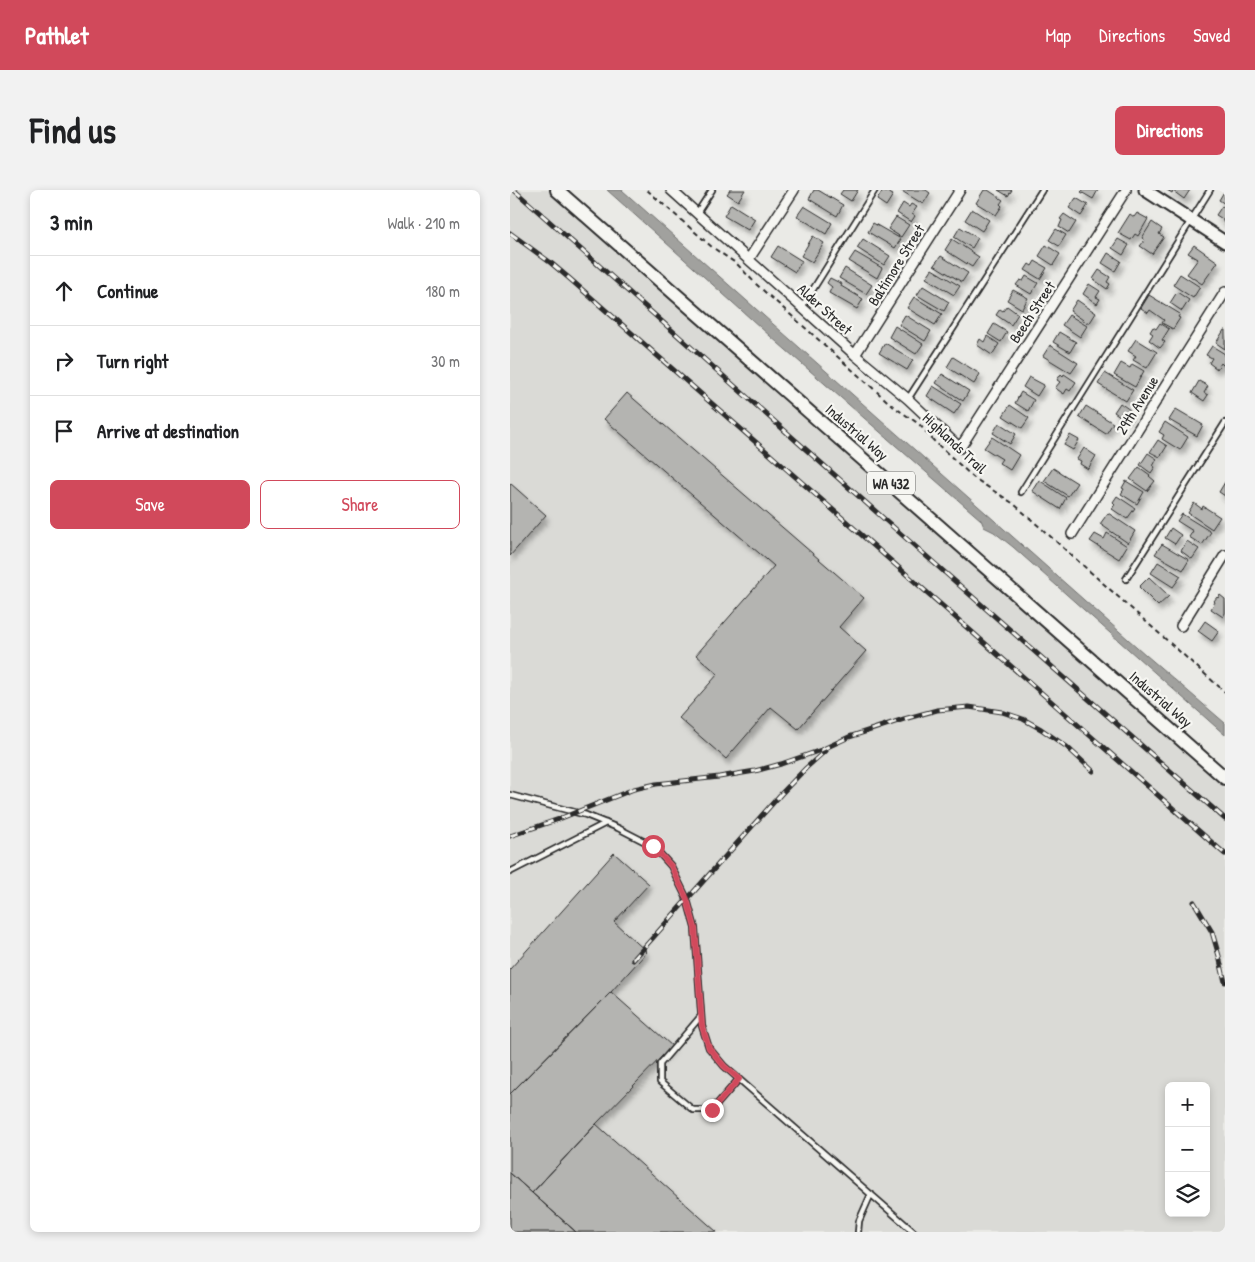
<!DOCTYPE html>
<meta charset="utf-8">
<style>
body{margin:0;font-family:"Patrick Hand",sans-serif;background:#f2f2f2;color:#202124}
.controls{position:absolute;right:15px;bottom:15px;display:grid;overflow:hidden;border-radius:8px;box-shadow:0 2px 8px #0003}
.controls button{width:45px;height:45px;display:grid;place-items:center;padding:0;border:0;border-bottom:1px solid #e0e0e0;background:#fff;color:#202124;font:25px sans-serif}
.stop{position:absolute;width:15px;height:15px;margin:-11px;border:4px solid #d1495b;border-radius:50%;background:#fff}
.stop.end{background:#d1495b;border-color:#fff;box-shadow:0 1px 5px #0008}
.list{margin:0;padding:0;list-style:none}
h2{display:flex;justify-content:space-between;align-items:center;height:65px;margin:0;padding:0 20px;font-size:21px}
h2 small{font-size:16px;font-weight:400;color:#757577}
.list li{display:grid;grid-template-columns:32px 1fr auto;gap:15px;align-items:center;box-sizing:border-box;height:70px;padding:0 20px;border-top:1px solid #e0e0e0}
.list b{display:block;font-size:19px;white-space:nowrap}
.list em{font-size:16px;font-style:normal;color:#757577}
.actions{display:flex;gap:10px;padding:15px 20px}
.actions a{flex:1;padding:11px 0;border:1px solid #d1495b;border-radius:8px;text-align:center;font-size:18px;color:#d1495b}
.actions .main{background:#d1495b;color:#fff}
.icon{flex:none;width:28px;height:28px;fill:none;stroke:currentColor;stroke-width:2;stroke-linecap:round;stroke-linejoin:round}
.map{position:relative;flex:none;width:715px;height:1042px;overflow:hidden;border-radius:8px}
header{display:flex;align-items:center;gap:30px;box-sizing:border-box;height:70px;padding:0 25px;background:#d1495b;color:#fff}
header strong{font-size:24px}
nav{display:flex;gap:28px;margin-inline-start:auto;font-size:18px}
.intro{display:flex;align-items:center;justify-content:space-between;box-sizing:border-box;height:120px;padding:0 30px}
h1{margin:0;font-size:35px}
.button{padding:12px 22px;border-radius:8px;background:#d1495b;color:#fff;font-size:18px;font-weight:700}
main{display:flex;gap:30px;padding:0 30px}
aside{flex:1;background:#fff;border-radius:8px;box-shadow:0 2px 8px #0003}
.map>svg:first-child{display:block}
.built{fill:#dadad6;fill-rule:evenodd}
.water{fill:#a1a19e;stroke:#727270}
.building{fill:#b4b4b1;stroke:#2b2b2b;filter:url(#shadow)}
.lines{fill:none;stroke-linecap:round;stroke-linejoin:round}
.lane-casing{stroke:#2b2b2b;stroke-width:8}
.street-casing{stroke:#2b2b2b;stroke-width:12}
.secondary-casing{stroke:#2b2b2b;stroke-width:15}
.primary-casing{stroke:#2b2b2b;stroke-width:16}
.path{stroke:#2b2b2b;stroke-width:2;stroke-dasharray:5 4;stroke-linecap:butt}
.lane{stroke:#f6f6f2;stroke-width:4.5}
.street{stroke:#f6f6f2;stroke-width:9}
.secondary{stroke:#f6f6f2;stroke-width:11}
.primary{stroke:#f6f6f2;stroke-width:12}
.rail-casing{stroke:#2b2b2b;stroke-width:5}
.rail{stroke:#f6f6f2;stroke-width:3;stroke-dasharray:9;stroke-linecap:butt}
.route{stroke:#d1495b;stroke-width:6}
.labels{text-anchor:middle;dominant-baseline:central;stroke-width:4.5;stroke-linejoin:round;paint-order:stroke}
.shield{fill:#f6f6f2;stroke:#686867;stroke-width:1}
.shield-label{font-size:14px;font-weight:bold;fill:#2b2b2b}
.street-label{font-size:15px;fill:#2b2b2b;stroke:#f6f6f2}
</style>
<header>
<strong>Pathlet</strong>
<nav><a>Map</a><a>Directions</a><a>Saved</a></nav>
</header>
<div class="intro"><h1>Find us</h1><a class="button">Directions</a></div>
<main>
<aside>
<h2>3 min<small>Walk · 210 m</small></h2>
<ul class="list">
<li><svg class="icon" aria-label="ahead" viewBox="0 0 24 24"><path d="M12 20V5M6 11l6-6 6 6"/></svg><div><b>Continue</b></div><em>180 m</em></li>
<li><svg class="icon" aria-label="right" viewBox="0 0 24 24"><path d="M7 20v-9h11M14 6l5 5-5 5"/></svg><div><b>Turn right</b></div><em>30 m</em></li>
<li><svg class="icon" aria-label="arrive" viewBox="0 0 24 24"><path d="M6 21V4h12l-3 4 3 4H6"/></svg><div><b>Arrive at destination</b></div></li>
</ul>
<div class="actions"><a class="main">Save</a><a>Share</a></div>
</aside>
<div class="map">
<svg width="715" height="1042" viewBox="0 0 715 1042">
<defs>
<filter id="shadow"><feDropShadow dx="3" dy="5.5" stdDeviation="2.5" flood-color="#0004"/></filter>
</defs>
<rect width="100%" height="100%" fill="#eaeae6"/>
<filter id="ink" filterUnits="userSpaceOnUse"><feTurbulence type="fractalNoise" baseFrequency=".02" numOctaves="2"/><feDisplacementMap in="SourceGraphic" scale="10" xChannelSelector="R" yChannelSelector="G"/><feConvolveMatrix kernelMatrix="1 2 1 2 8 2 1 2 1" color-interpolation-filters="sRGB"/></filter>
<g filter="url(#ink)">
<path class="built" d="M 0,0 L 46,0 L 490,389 L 715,598 L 715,1042 L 0,1042 ZM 659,896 L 696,896 L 696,1023 L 659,1023 Z"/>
<path class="water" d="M 97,0 L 112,0 L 636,465 L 715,533 L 715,545 L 503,357 L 484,342 L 474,337 L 471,330 L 260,146 Z"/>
<path class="building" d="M 220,0 L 235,0 L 228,11 L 217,4 Z
M 304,0 L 308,0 L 333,15 L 327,26 L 299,9 Z
M 333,0 L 348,0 L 341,11 L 330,4 Z
M 373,0 L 383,5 L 376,16 L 367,10 Z
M 390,0 L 416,0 L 420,3 L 413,14 Z
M 474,0 L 478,0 L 493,10 L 490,14 L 492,16 L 486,25 L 466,13 Z
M 488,0 L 502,0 L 498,6 Z
M 573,0 L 588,0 L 583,9 L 571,2 Z
M 657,0 L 680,0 L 674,9 L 663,1 L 662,3 Z
M 715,0 L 715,14 L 709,10 Z
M 566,8 L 578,15 L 571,26 L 559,18 Z
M 393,13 L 399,17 L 401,14 L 407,17 L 402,24 L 405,26 L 401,32 L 387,23 Z
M 221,14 L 245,29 L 238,40 L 214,26 Z
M 294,16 L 322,33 L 316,44 L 287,26 Z
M 712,16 L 715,18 L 715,34 L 713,32 L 714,30 L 706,25 Z
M 462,19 L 479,30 L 472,41 L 455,30 Z
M 627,23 L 638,29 L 628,46 L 625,44 L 621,50 L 608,43 L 620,24 L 624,27 Z
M 554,24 L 566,32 L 559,43 L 549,37 L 552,30 L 550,29 Z
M 386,27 L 399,35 L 391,47 L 378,39 Z
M 642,32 L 652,39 L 649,44 L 654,47 L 642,64 L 630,56 L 635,50 L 632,48 Z
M 363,33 L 391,49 L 385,58 L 358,42 Z
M 450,37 L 468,48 L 462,58 L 444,47 Z
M 546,39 L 556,45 L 549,56 L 539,50 Z
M 303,46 L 314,53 L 302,72 L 291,66 Z
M 353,49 L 380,66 L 374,75 L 347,58 Z
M 442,49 L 469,67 L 462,77 L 435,60 Z
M 608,49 L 619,55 L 613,65 L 602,58 Z
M 536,55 L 550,64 L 543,75 L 529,66 Z
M 684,55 L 708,72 L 692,94 L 677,84 L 688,69 L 678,63 Z
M 268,56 L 292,71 L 285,82 L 261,67 Z
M 345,62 L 372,78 L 367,88 L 339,71 Z
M 598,63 L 611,71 L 605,81 L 592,73 Z
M 431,66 L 458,83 L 452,92 L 424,75 Z
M 525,71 L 537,78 L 530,89 L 515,80 L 519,74 L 522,76 Z
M 335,78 L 362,95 L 356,104 L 329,88 Z
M 422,79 L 450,96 L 444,105 L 416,88 Z
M 589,80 L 600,87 L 597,92 L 600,94 L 597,99 L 583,89 Z
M 670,84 L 690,97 L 683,108 L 663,95 Z
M 516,86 L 528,93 L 521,104 L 506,95 L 510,90 L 513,91 Z
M 320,88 L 332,94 L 331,96 L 353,109 L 347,119 L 319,103 L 322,97 L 317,93 Z
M 579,94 L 590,101 L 586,107 L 590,109 L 587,114 L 573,104 Z
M 413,96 L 439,112 L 434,121 L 407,105 Z
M 503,100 L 518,108 L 512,119 L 497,110 Z
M 667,102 L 679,110 L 672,121 L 660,113 Z
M 639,105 L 670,124 L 668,127 L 670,128 L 663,139 L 652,133 L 654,130 L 640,120 L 638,123 L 631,118 Z
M 404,107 L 432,124 L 425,135 L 397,118 Z
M 567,110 L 586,123 L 579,134 L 560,121 Z
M 497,116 L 508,124 L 501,135 L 486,125 L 490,119 L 493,121 Z
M 395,125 L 421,141 L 415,151 L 389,135 Z
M 559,125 L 577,136 L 570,147 L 552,135 Z
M 650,133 L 659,139 L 652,150 L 655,152 L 650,158 L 639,150 L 643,144 L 640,142 L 643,137 L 646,139 Z
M 484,134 L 497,142 L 491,152 L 478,144 Z
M 385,136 L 413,154 L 406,164 L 379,147 Z
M 714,140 L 715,140 L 715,159 L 706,153 Z
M 549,142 L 566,152 L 560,162 L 543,152 Z
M 477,146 L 489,154 L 482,165 L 467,155 L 470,149 L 474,152 Z
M 626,149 L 647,162 L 637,178 L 623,170 L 626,166 L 618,161 Z
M 375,153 L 403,170 L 397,180 L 369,163 Z
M 540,155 L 568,173 L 561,183 L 533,166 Z
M 702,156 L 715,164 L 714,176 L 711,173 L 707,179 L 699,173 L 702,168 L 696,165 Z
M 443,167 L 470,184 L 464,194 L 437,177 Z
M 611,173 L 620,178 L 622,174 L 634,181 L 625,197 L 604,185 Z
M 595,183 L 623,200 L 616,211 L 588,194 Z
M 432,184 L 459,201 L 453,211 L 426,193 Z
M 551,184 L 553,186 L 554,184 L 566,192 L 560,201 L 557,199 L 554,204 L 545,198 L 550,192 L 547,190 Z
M 519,187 L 534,195 L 527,206 L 513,197 Z
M 689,191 L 698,196 L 694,203 L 698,205 L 694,211 L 682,203 Z
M 423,196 L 451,214 L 444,224 L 417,206 Z
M 511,202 L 524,210 L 518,221 L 505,213 Z
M 117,203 L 354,408 L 329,437 L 356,461 L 288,539 L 261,517 L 216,569 L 169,528 L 208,484 L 186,465 L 264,376 L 94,229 Z
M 610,213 L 620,220 L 618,222 L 620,223 L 617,228 L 615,226 L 614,229 L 604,222 Z
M 500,215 L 519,228 L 512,238 L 493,226 Z
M 576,216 L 603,233 L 596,244 L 569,227 Z
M 666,219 L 693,235 L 687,246 L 659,230 Z
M 655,232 L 678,247 L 670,260 L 652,249 L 654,245 L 649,242 Z
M 489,233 L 506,244 L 500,254 L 483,243 Z
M 560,245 L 569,250 L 563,260 L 554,255 Z
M 482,247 L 509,265 L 500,280 L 489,273 L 492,269 L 474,258 Z
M 648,250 L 657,256 L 650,267 L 640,262 Z
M 574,258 L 586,266 L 578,279 L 570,274 L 571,271 L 567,269 Z
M 638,263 L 647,269 L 643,276 L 645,277 L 641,283 L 630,275 Z
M 629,277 L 640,285 L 639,286 L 645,291 L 637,301 L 620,289 Z
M 543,278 L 567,293 L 558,306 L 534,291 Z
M 529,290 L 556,308 L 550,319 L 522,301 Z
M 616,291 L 634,302 L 627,314 L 611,304 L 614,299 L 612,298 Z
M 715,292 L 715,306 L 709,302 Z
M 0,293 L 36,325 L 0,366 Z
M 607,306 L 625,318 L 617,329 L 602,319 L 605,314 L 603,312 Z
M 684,313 L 692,319 L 693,316 L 710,327 L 702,339 L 678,323 Z
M 598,323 L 625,341 L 618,353 L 590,334 Z
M 672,324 L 701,342 L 692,355 L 679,347 L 683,341 L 667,331 Z
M 661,338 L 671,345 L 665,354 L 655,348 Z
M 597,343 L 617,356 L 609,369 L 580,351 L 585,344 L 594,349 Z
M 677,351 L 689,359 L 682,369 L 671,361 Z
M 652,354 L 679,370 L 673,380 L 645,364 Z
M 648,372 L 671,386 L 663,397 L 641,383 Z
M 639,387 L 659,406 L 648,416 L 629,397 Z
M 710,405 L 715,409 L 715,423 L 713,427 L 701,419 L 705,412 L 704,411 L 707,407 L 708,408 Z
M 695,431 L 709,441 L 702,451 L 688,441 Z
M 104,663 L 139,694 L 104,732 L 137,762 L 101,802 L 0,904 L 0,779 Z
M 101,802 L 162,856 L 86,934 L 22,1003 L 0,983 L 0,904 Z
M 86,934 L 207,1042 L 66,1042 L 22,1003 Z
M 0,983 L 22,1003 L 66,1042 L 0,1042 Z"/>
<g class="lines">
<g class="lane-casing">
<path id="lane" d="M 187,23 L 202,0
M 292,117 L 365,0
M 398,209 L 532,0
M 511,302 L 700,0
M 616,389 L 715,233
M 0,605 L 76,625 L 108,638 L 143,656 L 161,676 L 177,709 L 185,738 L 192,836 L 199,858 L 214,876 L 404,1042
M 0,682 L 96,633
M 191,826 L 150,874 L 150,892 L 183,920 L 202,920 L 229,889
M 348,1042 L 349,1031 L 361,1004"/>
</g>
<g class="street-casing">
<path id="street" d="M 161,0 L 345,165 L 398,209 L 450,258 L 616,0
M 239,69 L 284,0
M 345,165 L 450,0
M 562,344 L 715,102
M 671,436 L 715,365"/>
</g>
<g class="secondary-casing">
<path id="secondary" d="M 635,0 L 715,52"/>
</g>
<g class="primary-casing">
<path id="primary" d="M 47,0 L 715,588"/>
</g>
<path class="path" d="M 137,0 L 202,57 L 227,74 L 246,94 L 384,217 L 409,234 L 424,251 L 464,288 L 504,314 L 715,502"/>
<use href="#lane" class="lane"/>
<use href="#street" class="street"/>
<use href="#secondary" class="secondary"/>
<use href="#primary" class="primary"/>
<g class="rail-casing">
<path id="rail" d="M 4,0 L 390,343 L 715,629
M 0,43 L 41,73 L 60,89 L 715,664
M 0,646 L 49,629 L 124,599 L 146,594 L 209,587 L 245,581 L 271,574 L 311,560 L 339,547 L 394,529 L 427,520 L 459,517 L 492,522 L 513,529 L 531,539 L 557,557 L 583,581
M 684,712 L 702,742 L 709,766 L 715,792
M 123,770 L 271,604 L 296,578 L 315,561"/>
</g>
<use href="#rail" class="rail"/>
</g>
</g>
<g class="lines" filter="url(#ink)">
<path class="route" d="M 143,656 L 161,676 L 177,709 L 185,738 L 192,836 L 199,858 L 214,876 L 229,889 L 202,920"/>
</g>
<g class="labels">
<rect class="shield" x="357" y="281.5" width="48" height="23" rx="4"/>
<g class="shield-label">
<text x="381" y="293">WA 432</text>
</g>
<g class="street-label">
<text transform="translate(386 75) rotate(-58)">Baltimore Street</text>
<text transform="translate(315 119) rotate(42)">Alder Street</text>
<text transform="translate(522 122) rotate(-57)">Beech Street</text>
<text transform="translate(627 215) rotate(-58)">29th Avenue</text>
<text transform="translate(347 242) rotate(41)">Industrial Way</text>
<text transform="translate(445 253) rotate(43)">Highlands Trail</text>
<text transform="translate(651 509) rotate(41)">Industrial Way</text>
</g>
</g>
</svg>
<div class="controls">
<button>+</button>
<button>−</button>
<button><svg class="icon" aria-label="layers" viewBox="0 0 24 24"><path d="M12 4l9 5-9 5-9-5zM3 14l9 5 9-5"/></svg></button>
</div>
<div class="stop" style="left:143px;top:656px"></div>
<div class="stop end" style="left:202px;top:920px"></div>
</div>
</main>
